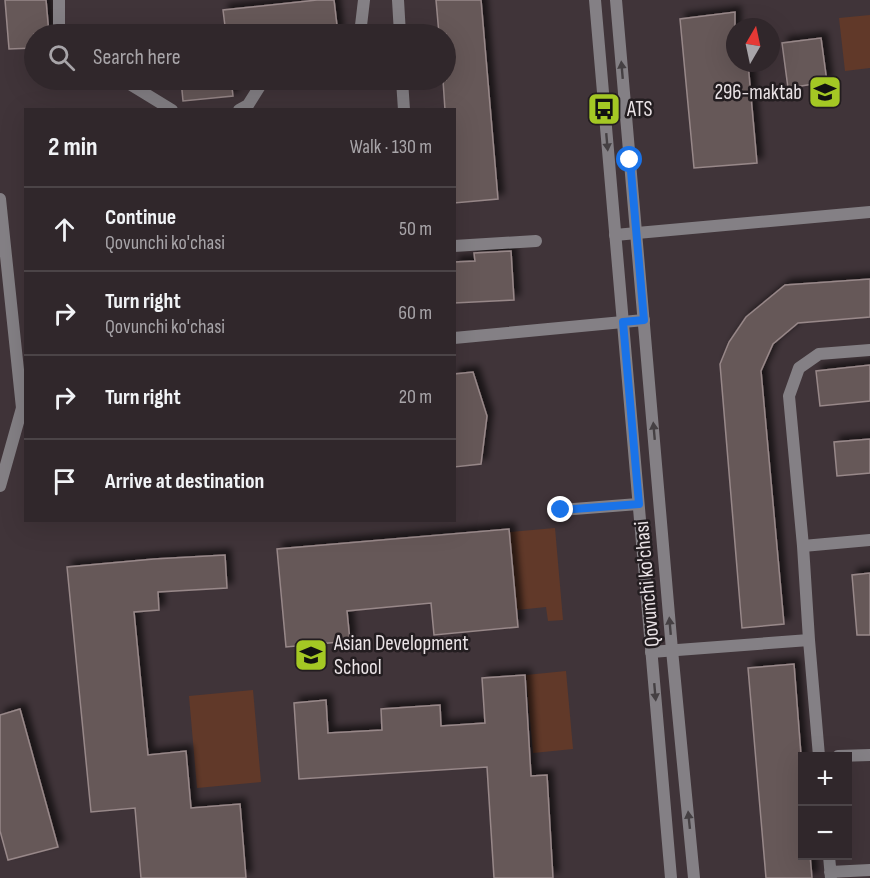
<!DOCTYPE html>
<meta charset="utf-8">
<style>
body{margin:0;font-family:"Sofia Sans Condensed",sans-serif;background:#382f33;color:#f1f3f6}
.controls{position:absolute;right:18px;bottom:18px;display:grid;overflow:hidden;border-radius:0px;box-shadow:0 6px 24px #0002}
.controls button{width:54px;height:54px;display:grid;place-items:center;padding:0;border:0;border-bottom:2px solid #4b4447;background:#30272b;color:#f1f3f6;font:30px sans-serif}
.compass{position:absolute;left:726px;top:18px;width:54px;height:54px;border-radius:50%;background:#30272b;box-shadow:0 6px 24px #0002;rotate:9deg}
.stop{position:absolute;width:18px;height:18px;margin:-14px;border:4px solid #1a73e8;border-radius:50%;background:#fff}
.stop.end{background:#1a73e8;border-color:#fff;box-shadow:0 2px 6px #0008}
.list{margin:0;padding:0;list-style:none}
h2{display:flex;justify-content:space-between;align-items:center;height:78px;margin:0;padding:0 24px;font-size:26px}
h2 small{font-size:20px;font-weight:400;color:#a8a5a9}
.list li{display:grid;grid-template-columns:39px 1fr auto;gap:18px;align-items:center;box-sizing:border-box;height:84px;padding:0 24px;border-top:2px solid #4b4447}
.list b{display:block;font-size:22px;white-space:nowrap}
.list p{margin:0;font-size:20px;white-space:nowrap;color:#a8a5a9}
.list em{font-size:20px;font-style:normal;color:#a8a5a9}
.icon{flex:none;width:33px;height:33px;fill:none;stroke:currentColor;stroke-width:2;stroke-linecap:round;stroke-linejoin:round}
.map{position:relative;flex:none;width:870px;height:878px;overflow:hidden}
.search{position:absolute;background:#30272b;box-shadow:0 6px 24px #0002;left:24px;top:24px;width:432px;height:66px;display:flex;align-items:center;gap:15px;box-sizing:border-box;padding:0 21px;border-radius:33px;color:#a8a5a9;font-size:22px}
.panel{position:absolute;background:#30272b;box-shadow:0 6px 24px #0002;left:24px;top:108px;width:432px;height:414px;border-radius:0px}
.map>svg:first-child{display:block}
.green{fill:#613929}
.building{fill:#665858;stroke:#988889;stroke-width:1.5;filter:url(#shadow)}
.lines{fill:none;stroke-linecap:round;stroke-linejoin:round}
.service{stroke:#848085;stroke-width:12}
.minor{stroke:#848085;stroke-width:12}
.tertiary{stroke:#848085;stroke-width:12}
.oneway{fill:#454043}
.route{stroke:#1a73e8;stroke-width:8}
.labels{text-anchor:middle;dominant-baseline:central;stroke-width:5;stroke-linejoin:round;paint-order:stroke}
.poi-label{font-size:21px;fill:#eae3e6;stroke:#231d20;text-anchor:start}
.street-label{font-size:21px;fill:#eae3e6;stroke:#231d20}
</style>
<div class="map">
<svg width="870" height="878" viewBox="0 0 870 878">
<defs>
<filter id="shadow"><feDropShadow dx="5.5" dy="-5.5" stdDeviation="3" flood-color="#0009"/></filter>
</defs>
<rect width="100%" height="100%" fill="#403439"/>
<path class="green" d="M 870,15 L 870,68 L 845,71 L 839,18 Z
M 555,528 L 563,620 L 548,621 L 546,607 L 517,610 L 510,532 Z
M 566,671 L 573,749 L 533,753 L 526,675 Z
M 253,690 L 261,782 L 197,788 L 189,696 Z"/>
<path class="building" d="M 5,0 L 46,0 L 49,34 L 34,34 L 34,48 L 9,49 Z
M 317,0 L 334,0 L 338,34 L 226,34 L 223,10 Z
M 436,0 L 481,0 L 498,199 L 454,203 L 454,110 L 445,110 L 443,80 L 446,80 L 446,34 L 439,34 Z
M 735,12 L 735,63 L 748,63 L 757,163 L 694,168 L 680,19 Z
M 821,38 L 827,82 L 788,88 L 782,43 Z
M 181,80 L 231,80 L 233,96 L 183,101 Z
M 511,251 L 514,300 L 454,303 L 454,262 L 475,261 L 474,253 Z
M 870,279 L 870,317 L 798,323 L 773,344 L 761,371 L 784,624 L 742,628 L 720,364 L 729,342 L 746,317 L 785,285 Z
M 870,365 L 870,401 L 820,406 L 816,371 Z
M 473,372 L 487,416 L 481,464 L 454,467 L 454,374 Z
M 870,439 L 870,473 L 837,476 L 834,442 Z
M 509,529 L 518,627 L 434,635 L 431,603 L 347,611 L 350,641 L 286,647 L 277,549 Z
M 225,555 L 227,588 L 158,592 L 159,610 L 134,612 L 148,755 L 186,751 L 191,808 L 240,804 L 246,878 L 141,878 L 135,808 L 91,812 L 67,567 L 154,559 Z
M 870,573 L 870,635 L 857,635 L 852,575 Z
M 794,664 L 802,768 L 802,855 L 810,855 L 812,878 L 766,878 L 748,668 Z
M 525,675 L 531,776 L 547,775 L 553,878 L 494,878 L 487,767 L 299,779 L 294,703 L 326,700 L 328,733 L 382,730 L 381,709 L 440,705 L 441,726 L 485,723 L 482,678 Z
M 20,709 L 58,847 L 8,860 L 0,831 L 0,715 Z"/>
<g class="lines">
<path class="service" d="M 59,0 L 59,34
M 398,0 L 400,34
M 360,34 L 364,0
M 123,80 L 172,110
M 402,80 L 404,110
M 239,110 L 248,105 L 263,81 L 267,80
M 0,199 L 22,408
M 615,235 L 870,212
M 454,246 L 536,241
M 561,510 L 638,504
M 803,546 L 870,540
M 809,640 L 819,756
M 651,652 L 809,640 L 803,546 L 789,396 L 799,368 L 819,354 L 870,350
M 838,756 L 870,755
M 829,856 L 831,878
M 830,872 L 870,870"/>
<path class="minor" d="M 454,338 L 644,320
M 0,486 L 22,408 L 26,406"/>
<path class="tertiary" d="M 595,0 L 671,878
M 616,0 L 672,650 L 694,878"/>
</g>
<defs><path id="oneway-solid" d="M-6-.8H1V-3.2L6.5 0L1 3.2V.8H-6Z" transform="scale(1.5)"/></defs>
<g class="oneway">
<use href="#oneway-solid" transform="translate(622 70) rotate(-95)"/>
<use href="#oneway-solid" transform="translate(607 142) rotate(85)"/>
<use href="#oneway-solid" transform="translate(654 431) rotate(-95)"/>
<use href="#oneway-solid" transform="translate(670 626) rotate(-95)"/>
<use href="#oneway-solid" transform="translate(655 692) rotate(85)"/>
<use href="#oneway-solid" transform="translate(689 820) rotate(-96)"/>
</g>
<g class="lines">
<path class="route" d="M 561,510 L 639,504 L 623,322 L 644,320 L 630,160"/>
</g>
<defs>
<g id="school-square" transform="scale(1.725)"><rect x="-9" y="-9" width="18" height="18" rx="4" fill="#a4c824" stroke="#231d20"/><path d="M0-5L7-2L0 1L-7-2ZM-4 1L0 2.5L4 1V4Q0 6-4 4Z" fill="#111"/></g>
<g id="bus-square" transform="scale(1.725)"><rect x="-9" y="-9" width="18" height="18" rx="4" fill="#a4c824" stroke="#231d20"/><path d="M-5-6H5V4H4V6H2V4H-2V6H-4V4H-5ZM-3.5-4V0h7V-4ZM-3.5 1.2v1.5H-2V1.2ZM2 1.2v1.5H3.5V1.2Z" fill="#111"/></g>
</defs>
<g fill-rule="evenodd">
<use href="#school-square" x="825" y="92"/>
<use href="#bus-square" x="604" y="109"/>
<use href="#school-square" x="311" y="655"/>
</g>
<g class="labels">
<g class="poi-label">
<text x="802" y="92" text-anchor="end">296-maktab</text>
<text x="627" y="109">ATS</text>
<text x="334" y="643">Asian Development<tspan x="334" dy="24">School</tspan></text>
</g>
<g class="street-label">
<text transform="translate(647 584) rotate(-95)">Qovunchi ko'chasi</text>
</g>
</g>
</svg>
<div class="controls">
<button>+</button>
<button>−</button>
</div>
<svg class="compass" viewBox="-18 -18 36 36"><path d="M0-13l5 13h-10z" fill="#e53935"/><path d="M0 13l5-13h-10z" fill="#a8a5a9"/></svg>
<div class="stop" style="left:630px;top:160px"></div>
<div class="stop end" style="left:561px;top:510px"></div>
<div class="search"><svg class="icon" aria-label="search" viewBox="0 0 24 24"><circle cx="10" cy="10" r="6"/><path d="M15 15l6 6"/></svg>Search here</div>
<section class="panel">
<h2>2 min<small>Walk · 130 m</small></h2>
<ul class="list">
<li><svg class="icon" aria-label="ahead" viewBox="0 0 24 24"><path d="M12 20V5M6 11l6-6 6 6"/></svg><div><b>Continue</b><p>Qovunchi ko'chasi</p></div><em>50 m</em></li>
<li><svg class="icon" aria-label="right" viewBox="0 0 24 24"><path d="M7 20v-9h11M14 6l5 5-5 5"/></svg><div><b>Turn right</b><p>Qovunchi ko'chasi</p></div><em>60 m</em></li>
<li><svg class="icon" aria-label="right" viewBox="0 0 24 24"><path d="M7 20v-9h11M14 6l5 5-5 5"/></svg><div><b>Turn right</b></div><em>20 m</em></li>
<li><svg class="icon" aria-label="arrive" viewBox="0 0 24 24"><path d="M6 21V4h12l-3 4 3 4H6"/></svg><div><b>Arrive at destination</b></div></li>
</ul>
</section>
</div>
